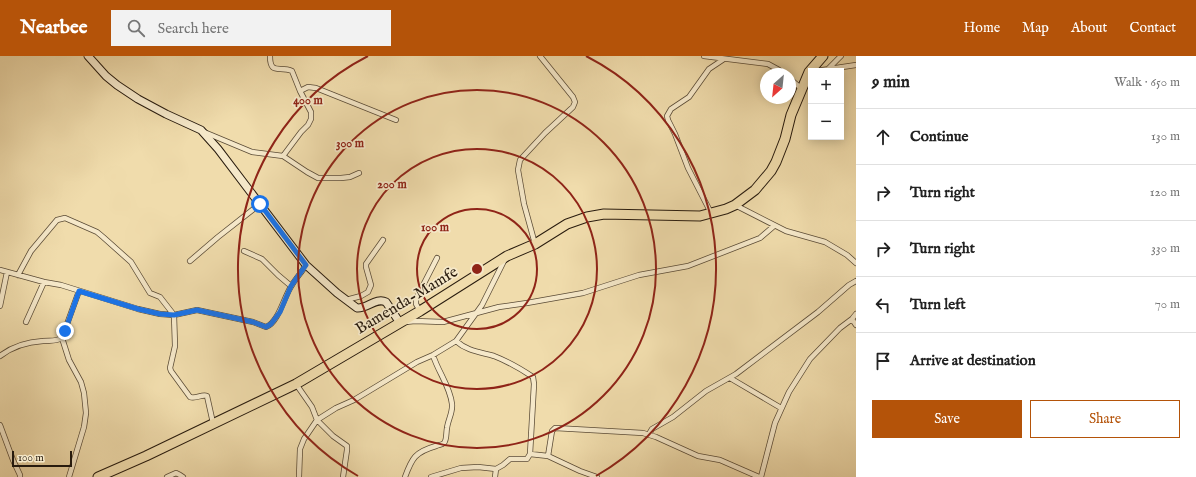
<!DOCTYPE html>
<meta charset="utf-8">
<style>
body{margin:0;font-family:"IM FELL English",serif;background:#f2f2f2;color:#222}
.controls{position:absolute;right:12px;top:12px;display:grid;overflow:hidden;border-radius:0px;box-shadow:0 2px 10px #0003}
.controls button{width:36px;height:36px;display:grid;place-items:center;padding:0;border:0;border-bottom:1px solid #e0e0e0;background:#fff;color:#222;font:20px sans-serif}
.compass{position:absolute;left:760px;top:12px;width:36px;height:36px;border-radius:50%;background:#fff;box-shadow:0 2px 10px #0003;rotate:207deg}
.scale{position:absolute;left:12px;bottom:10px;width:60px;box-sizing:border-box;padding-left:4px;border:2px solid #281b0e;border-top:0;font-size:11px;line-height:14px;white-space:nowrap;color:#281b0e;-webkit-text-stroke:3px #f5e8c9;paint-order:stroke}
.stop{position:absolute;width:12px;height:12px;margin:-9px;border:3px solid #1a73e8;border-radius:50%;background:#fff}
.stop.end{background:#1a73e8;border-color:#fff;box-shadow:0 1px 4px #0008}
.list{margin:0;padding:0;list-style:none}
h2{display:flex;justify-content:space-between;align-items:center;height:52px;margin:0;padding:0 16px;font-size:17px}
h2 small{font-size:13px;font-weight:400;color:#767676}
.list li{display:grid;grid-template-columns:26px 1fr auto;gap:12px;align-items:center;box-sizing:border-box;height:56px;padding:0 16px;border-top:1px solid #e0e0e0}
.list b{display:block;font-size:15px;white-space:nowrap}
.list em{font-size:13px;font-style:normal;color:#767676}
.actions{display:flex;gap:8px;padding:12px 16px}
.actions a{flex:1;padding:9px 0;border:1px solid #b45309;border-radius:0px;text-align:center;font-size:14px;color:#b45309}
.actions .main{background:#b45309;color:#fff}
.icon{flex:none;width:22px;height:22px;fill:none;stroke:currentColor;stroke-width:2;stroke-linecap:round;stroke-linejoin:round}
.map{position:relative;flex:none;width:856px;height:421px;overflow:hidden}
header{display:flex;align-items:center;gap:24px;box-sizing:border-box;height:56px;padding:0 20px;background:#b45309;color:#fff}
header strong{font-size:19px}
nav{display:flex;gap:22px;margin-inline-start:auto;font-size:14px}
.search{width:280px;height:36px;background:#f2f2f2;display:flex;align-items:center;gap:10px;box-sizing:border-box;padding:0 14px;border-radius:0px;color:#767676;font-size:15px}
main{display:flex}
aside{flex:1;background:#fff}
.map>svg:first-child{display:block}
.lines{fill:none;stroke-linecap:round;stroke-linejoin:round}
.street-casing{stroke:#5a4b36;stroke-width:6}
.secondary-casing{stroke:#281b0e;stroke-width:9}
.highway-casing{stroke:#281b0e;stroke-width:11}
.street{stroke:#f5e8c9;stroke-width:4.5}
.secondary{stroke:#f5e8c9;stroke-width:7}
.highway{stroke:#f0dcac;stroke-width:9}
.route{stroke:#1a73e8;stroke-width:5}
.ring{fill:none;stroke:#8f2418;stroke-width:2}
.labels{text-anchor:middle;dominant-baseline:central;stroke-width:3.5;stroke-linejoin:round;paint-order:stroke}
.street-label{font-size:16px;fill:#281b0e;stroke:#f5e8c9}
.centre{fill:#8f2418;stroke:#f5e8c9;stroke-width:2}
.ring-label{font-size:12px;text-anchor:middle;font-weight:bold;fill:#8f2418;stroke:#f5e8c9;stroke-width:3.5;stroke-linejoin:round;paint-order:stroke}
</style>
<header>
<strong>Nearbee</strong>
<div class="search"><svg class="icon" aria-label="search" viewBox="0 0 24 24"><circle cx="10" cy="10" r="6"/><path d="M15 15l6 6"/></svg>Search here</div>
<nav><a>Home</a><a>Map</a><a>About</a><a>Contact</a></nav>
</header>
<main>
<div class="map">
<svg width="856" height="421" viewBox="0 0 856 421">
<rect width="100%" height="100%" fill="#f0dcac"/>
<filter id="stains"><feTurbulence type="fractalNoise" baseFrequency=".005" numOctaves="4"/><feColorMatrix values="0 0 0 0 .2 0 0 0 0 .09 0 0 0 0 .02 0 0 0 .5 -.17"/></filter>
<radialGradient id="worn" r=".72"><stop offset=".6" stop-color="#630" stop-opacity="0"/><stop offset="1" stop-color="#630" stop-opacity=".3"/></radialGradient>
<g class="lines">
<g class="street-casing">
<path id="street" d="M 270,0 C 270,20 280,9 292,15 L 300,35 L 311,56 L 311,63 L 308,69 L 301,76 L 283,100
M 704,0 L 768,8 L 779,14 L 784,18
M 828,13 L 841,0
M 816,15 L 856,9
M 790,23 L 802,33
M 300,35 L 308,31 L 316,32 L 396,64
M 204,76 L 252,96 L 283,100 L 307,116 L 318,122 L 341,122 L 350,121 L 359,117
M 735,149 L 786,175 L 825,186 L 847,199 L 856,207
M 711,157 L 688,112 L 675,78 L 668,64 L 667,60 L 671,53 L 689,41 L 709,13 L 724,3
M 535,188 L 524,148 L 518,114 L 520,104 L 545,77 L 573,51 L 575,46 L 573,41 L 540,0
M 244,195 L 262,203 L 278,219 L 291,230
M 190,205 L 218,181 L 260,148
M 0,214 L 44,226 L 61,229 L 138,253 L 160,258 L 174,259 L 197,254 L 253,266 L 266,271 C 279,266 284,240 292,229 C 296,222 302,216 306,209
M 18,219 L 31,195 L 57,164 L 65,162 L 97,176 L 103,181 L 131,206 L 150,237 L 160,241 L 174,259 L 175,290 L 170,312 L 171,315 L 190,341 C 196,343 202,338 207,340 L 213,367
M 346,244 L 361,240 L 368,236 L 371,229 L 366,211 L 366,208 L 383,184
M 0,250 L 7,216
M 420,255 L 416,248 L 416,243 L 437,202
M 852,263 L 856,269
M 26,266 L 44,226
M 406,266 L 415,265 L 443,266 L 499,251 L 527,247 L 583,237 L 639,219 L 688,210 L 760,182 L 774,170
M 0,300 C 13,290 26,286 43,285 C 50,284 55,286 62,282
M 730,322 L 781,352
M 296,328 L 312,351 L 317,364 L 304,383 L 300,393 L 299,421
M 0,369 L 13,404 L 20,419 L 20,421
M 649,378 L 652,373 L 673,361 L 706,335 L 736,318 L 818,256 L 849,229 L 856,225
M 530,398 L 548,400 L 580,415 L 597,421
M 548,400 L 552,375 L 555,372 L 643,377 L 656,381 L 698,400 L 720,404 L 759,421
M 69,421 L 84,371 L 86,357 L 84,337 L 81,326 L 69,304 L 62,282 L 79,235
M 167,421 L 176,417 L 180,419 L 183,421
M 343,421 L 347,394 L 347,390 L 333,380 L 317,364 L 336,352 L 354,344 L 417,306 L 433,299 L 456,285 L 482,249 L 505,203
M 405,421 C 412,402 415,396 436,390 C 438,389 442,389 444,387 C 447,384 446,376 447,372 C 448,364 453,356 452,348 C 450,330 438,316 433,299
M 431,421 L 461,412 L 478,411 L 496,413 L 503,409 L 510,403 L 527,403 L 530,398 L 534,328 L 533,321 C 521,313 507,305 494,300 C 480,296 467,295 456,285
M 495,421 L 496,413
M 761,421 L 775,367 L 789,336 L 810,303 L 840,272 L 852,263 L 856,258"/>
</g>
<g class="secondary-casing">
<path id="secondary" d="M 88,0 L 106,20 L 117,29 L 138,43 L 166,58 L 201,74 L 218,93 L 306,209 L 337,237 L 357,252 C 367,253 376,241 386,246 L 400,267"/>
</g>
<g class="highway-casing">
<path id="highway" d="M 98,421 L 146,400 L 296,328 L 420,255 L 507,200 L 535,188 L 567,168 L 587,161 L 604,158 L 700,160 L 726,153 L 735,149 L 755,134 L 771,115 L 776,106 L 785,83 L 791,59 L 809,16 L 823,0"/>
</g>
<use href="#street" class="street"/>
<use href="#secondary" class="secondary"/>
<use href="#highway" class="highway"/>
</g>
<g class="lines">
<path class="route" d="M 65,275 L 79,235 L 138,253 L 160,258 L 174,259 L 197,254 L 253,266 L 266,271 L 271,268 L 280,256 L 291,230 L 306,209 L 260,148"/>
</g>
<g class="ring">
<circle cx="477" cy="213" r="60"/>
<circle cx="477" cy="213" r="120"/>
<circle cx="477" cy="213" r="179"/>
<path d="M358 420A239 239 0 0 1 368 0M586 0A239 239 0 0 1 596 420"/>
</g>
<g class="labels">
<g class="street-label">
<text transform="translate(407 245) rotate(-31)">Bamenda-Mamfe</text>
</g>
</g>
<circle cx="477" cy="213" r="6" class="centre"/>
<g class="ring-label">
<text x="308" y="48">400 m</text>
<text x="350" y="91">300 m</text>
<text x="392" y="132">200 m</text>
<text x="435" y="175">100 m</text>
</g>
<rect width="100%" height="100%" filter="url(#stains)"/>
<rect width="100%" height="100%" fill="url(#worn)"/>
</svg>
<div class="controls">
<button>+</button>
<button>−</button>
</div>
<svg class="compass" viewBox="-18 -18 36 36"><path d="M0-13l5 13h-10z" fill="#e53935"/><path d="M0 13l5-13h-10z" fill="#767676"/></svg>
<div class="scale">100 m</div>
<div class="stop" style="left:260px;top:148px"></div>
<div class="stop end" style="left:65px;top:275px"></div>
</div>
<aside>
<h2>9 min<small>Walk · 650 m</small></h2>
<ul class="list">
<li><svg class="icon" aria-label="ahead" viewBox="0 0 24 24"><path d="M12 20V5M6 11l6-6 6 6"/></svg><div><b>Continue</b></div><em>130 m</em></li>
<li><svg class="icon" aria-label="right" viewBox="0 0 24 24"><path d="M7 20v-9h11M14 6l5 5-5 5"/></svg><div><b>Turn right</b></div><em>120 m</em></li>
<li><svg class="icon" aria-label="right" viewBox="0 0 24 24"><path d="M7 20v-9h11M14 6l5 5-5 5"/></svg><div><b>Turn right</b></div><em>330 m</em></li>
<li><svg class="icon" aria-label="left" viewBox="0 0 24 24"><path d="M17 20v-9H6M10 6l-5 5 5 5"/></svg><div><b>Turn left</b></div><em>70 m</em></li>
<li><svg class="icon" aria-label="arrive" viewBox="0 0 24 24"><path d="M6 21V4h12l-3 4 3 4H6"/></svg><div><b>Arrive at destination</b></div></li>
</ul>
<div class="actions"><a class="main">Save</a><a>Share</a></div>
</aside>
</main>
